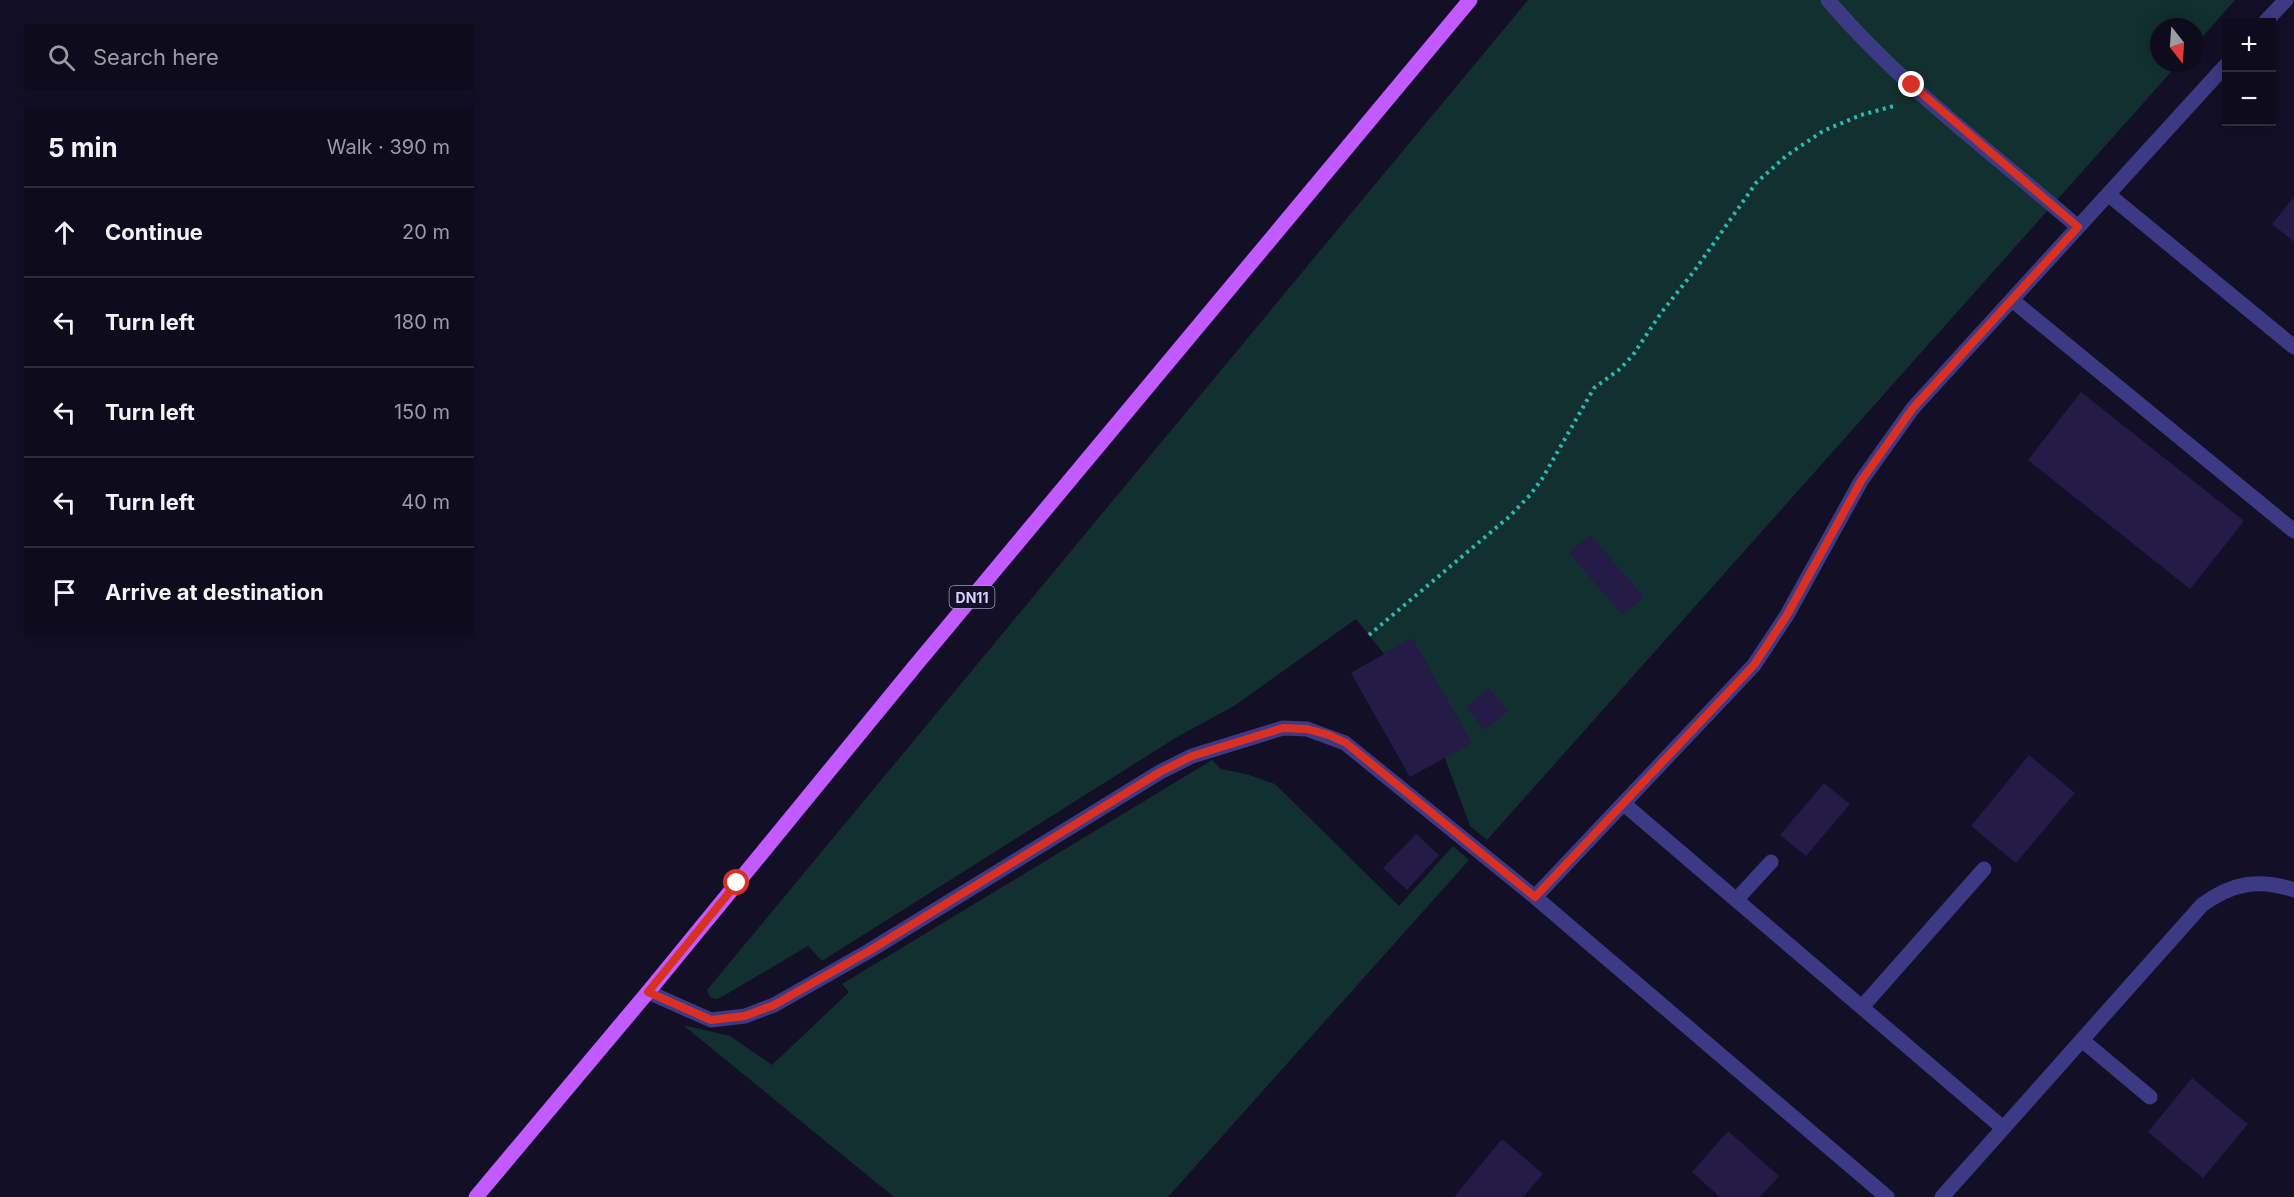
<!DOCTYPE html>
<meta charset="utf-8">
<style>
body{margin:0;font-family:Inter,sans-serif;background:#171425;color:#f1f3f6}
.controls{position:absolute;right:18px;top:18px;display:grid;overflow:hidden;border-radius:0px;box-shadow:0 3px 15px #0003}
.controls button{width:54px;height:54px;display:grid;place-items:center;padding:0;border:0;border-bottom:2px solid #2e2b3b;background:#0e0b1c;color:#f1f3f6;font:30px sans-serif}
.compass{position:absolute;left:2150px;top:18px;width:54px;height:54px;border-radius:50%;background:#0e0b1c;box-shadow:0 3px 15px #0003;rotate:163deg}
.stop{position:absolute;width:18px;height:18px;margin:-14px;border:4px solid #d93025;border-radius:50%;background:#fff}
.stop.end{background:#d93025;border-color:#fff;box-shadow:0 2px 6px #0008}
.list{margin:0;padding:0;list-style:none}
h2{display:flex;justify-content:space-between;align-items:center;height:78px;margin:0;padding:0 24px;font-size:26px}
h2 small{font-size:20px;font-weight:400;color:#9b9ba3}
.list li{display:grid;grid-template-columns:39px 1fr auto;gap:18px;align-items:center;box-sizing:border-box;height:90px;padding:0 24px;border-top:2px solid #2e2b3b}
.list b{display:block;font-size:22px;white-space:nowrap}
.list em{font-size:20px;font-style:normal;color:#9b9ba3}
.icon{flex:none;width:33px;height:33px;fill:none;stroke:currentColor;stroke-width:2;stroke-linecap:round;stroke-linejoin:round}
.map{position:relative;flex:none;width:2294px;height:1197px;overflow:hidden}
.search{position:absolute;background:#0e0b1c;box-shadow:0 3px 15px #0003;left:24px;top:24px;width:450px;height:66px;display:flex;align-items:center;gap:15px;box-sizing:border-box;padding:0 21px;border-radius:0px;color:#9b9ba3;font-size:22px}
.panel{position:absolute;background:#0e0b1c;box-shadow:0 3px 15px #0003;left:24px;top:108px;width:450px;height:528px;border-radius:0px}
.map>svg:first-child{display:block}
.green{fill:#12302f}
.building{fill:#241b47}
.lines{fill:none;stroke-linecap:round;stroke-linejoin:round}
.path{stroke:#2fb8b0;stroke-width:4;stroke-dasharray:3 4.5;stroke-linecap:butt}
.lane{stroke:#3d3a85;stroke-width:15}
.primary{stroke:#c25bff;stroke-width:15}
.route{stroke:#d93025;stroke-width:8}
.labels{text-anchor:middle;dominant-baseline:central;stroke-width:6;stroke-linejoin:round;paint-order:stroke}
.shield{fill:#130f26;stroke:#9e99be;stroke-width:1.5}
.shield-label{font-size:14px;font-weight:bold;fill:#d9d4ff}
</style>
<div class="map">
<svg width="2294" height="1197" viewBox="0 0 2294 1197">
<rect width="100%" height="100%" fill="#130f26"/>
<path class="green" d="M 1528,0 L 2235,0 L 2195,45 L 2195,27 L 2159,27 L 2159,63 L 2179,63 L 1487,840 L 1470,826 L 1445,758 L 1412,639 L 1384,654 L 1356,619 L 1234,706 L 1177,737 L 822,961 L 808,946 L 720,998 L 715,999 L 710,997 L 707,990 Z
M 1212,760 L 1221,769 L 1246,774 L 1275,784 L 1399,906 L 1453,846 L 1469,860 L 1168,1197 L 894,1197 L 683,1025 L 730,1036 L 772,1065 L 849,992 L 842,984 Z"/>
<path class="building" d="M 2294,197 L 2294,242 L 2272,224 Z
M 2081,392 L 2244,521 L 2190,589 L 2028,460 Z
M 1590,535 L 1644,597 L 1623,615 L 1569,553 Z
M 1412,638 L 1472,743 L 1410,777 L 1351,673 Z
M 1488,688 L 1508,711 L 1485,730 L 1466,707 Z
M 2029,755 L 2075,793 L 2016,863 L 1971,826 Z
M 1824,783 L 1850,804 L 1806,856 L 1780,835 Z
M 1416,834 L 1439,855 L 1407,890 L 1383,868 Z
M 2192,1078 L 2248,1124 L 2203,1178 L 2148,1132 Z
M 1728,1131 L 1779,1176 L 1760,1197 L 1720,1197 L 1692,1172 Z
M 1502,1139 L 1543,1174 L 1523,1197 L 1454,1197 Z"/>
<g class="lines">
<path class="path" d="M 1369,635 L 1510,516 L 1530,495 L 1542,479 L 1594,388 L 1620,369 L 1633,355 L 1661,313 L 1695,270 L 1756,183 L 1786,156 L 1823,131 L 1861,115 L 1894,106"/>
<path class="lane" d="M 1828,0 C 1901,86 1993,153 2078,227
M 2265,22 L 2286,0
M 2109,195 L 2294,347
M 2012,300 L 2294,531
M 1624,804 L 2003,1128
M 1535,897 L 1754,665 L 1787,615 L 1861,481 L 1913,408 L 2226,65
M 1736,900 L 1771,862
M 648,992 L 711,1020 L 745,1016 L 774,1005 L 869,951 L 1160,772 L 1192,756 L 1283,728 L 1307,729 L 1345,743 L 1535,897 L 1887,1197
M 1862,1007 L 1984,869
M 2082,1040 L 2150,1097
M 1942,1197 L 2202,905 C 2232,883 2259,878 2294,890"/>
<path class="primary" d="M 476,1197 L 648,992 L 915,666 L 1470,0"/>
</g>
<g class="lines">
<path class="route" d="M 737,883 L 648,992 L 711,1020 L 745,1016 L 774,1005 L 869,951 L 1160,772 L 1192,756 L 1283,728 L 1307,729 L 1329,735 L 1346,743 L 1535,897 L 1754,665 L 1787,615 L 1861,481 L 1913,408 L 2078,227 L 1912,85"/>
</g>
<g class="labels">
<rect class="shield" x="949.5" y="586" width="45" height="22" rx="4.5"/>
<g class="shield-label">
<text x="972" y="597">DN11</text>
</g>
</g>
</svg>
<div class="controls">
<button>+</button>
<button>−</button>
</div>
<svg class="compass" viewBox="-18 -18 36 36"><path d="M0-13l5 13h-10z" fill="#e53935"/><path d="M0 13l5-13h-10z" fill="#9b9ba3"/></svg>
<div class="stop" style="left:737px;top:883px"></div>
<div class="stop end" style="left:1912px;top:85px"></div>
<div class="search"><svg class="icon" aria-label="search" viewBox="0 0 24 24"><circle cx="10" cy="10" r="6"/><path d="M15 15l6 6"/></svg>Search here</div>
<section class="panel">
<h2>5 min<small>Walk · 390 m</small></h2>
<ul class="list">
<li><svg class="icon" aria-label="ahead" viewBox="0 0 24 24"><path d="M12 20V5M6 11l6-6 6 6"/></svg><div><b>Continue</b></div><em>20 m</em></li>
<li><svg class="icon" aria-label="left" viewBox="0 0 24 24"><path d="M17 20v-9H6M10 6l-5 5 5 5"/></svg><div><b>Turn left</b></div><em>180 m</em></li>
<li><svg class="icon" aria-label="left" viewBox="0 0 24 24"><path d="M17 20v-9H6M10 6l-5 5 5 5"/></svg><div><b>Turn left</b></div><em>150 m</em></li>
<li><svg class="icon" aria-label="left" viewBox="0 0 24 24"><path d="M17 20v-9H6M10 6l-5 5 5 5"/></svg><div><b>Turn left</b></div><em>40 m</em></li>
<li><svg class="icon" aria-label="arrive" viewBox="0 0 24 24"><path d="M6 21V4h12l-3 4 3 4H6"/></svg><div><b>Arrive at destination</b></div></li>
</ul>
</section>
</div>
